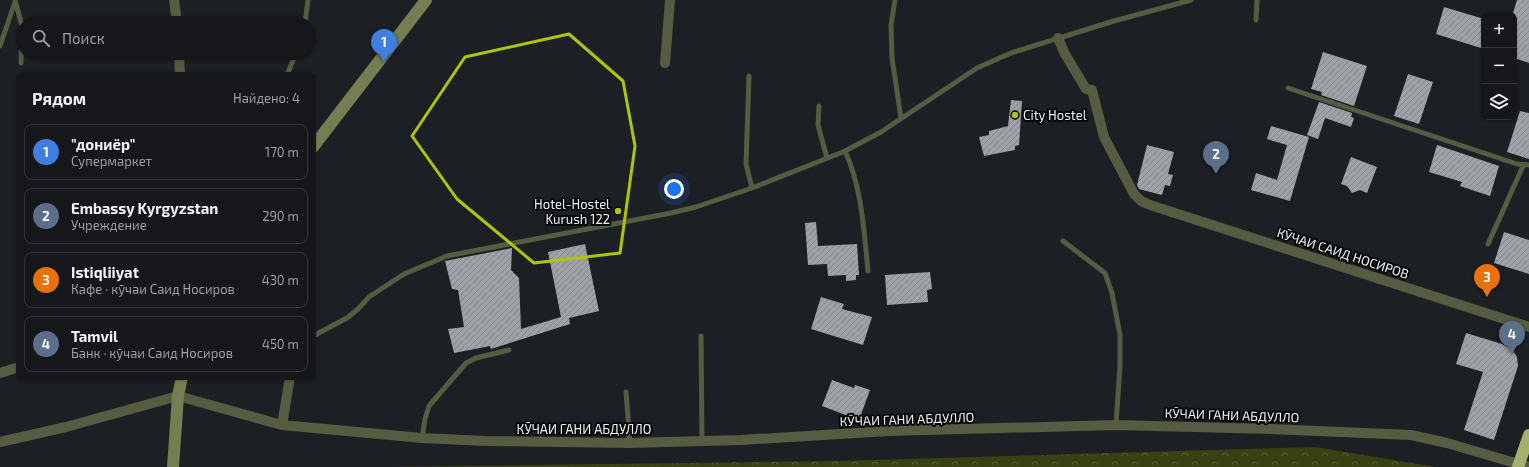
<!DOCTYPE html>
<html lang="ru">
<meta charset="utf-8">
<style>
body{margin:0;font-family:"Exo 2",sans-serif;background:#1e2023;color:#f1f3f6}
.controls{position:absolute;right:12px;top:12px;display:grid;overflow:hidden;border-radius:8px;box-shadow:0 1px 3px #0004}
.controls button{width:36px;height:36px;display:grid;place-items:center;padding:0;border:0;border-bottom:1px solid #343639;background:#15171a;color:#f1f3f6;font:20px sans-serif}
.you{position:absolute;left:674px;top:189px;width:14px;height:14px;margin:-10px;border:3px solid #fff;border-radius:50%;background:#1a73e8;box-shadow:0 0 0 6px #1a73e833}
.badge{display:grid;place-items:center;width:26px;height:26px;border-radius:50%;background:#0b8043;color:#fff;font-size:13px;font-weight:700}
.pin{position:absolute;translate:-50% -33px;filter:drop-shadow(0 1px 2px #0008)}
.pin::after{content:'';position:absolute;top:21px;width:14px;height:12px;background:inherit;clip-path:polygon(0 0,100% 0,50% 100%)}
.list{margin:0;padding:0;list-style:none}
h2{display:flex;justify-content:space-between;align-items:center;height:52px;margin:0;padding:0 16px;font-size:17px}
h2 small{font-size:13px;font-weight:400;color:#9d9fa2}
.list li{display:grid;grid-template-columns:26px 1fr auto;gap:12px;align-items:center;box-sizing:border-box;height:56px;margin:0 8px 8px;padding:0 8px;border:1px solid #343639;border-radius:8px}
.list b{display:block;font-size:15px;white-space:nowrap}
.list p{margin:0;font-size:13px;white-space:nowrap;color:#9d9fa2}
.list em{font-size:13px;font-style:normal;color:#9d9fa2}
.icon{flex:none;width:22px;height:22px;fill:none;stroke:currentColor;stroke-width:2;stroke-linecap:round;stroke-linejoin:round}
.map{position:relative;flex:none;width:1529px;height:467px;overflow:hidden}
.search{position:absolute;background:#15171a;box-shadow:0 1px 3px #0004;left:16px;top:16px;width:300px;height:44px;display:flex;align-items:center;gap:10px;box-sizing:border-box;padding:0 14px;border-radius:22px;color:#9d9fa2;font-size:15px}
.panel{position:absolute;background:#15171a;box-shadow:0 1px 3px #0004;left:16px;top:72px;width:300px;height:308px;border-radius:8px}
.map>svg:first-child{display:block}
.park{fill:url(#park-crowns)}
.building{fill:url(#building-hatch)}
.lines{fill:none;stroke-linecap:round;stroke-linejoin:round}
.lane{stroke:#565c41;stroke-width:5}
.street{stroke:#565c41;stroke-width:10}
.secondary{stroke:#757e53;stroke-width:12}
.highway{stroke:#a4b16c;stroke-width:12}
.marked{fill:none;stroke:#afc508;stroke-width:3;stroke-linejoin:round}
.poi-dot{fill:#afc508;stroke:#07090a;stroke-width:1.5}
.labels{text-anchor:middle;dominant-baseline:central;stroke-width:4;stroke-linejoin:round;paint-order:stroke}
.poi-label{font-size:13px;fill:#edeff2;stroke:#07090a;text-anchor:start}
.street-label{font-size:13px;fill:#edeff2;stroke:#07090a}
</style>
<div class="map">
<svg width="1529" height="467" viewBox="0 0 1529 467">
<defs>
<pattern id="park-crowns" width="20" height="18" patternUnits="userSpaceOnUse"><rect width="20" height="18" fill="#394012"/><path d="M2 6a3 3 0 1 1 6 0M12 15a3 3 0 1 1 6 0" fill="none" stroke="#565c35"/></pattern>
<pattern id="building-hatch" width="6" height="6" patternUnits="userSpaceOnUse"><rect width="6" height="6" fill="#9ea2a7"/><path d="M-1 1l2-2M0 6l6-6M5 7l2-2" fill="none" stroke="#84878b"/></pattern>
</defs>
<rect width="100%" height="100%" fill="#1c1f23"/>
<path class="park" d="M 1315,447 L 1436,467 L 385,467 L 838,461 Z"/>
<path class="building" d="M 1517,0 L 1529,0 L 1529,63 L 1514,58 L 1514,13 L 1513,13 Z
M 1444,7 L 1484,19 L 1484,49 L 1436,34 Z
M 1323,52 L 1367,66 L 1354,106 L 1321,95 L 1322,92 L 1311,89 Z
M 1408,74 L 1433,82 L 1419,124 L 1394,116 Z
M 1011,100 L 1022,101 L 1019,145 L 1015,146 L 1015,150 L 984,156 L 979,137 L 989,135 L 989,131 L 1008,126 Z
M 1319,102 L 1352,113 L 1351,117 L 1354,118 L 1351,127 L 1325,118 L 1318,139 L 1307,135 Z
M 1520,111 L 1529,113 L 1529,159 L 1507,152 Z
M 1271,126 L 1309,137 L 1290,201 L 1251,190 L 1256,173 L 1277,180 L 1287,145 L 1267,139 Z
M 1147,145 L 1174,152 L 1168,174 L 1173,175 L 1170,186 L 1165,185 L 1162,195 L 1139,189 L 1137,185 Z
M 1437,145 L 1499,166 L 1490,196 L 1460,186 L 1462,182 L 1429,172 Z
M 1351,157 L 1377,167 L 1367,193 L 1360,190 L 1352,193 L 1347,186 L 1341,184 Z
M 816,222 L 818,246 L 857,244 L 859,275 L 856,275 L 856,280 L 846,281 L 846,275 L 828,276 L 827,264 L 808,265 L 805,223 Z
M 1504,232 L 1529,240 L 1529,274 L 1494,263 Z
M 585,244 L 599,311 L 569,318 L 570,324 L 491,349 L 490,346 L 454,353 L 448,329 L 464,327 L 458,290 L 452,289 L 445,261 L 512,248 L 511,270 L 519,278 L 521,329 L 561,317 L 548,252 Z
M 930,272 L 932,289 L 927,290 L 928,302 L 887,305 L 885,275 Z
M 821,297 L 844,304 L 842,309 L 872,317 L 863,345 L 811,329 Z
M 1466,333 L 1502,344 L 1512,349 L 1517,357 L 1518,366 L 1494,440 L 1464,430 L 1483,372 L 1456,364 Z
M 832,380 L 854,388 L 855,385 L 870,390 L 859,420 L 822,406 Z"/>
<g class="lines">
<path class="lane" d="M 15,0 L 22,26 L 21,63
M 895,0 L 891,25 L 892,58 L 901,118
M 1256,20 L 1257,0
M 305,23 L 308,0
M 0,46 L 15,2
M 287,75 L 296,53
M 749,76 L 746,164 L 752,188
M 1288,88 L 1517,164 L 1529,165
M 819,106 L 818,125 L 827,158
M 845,151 C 862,188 864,231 868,271
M 1063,241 L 1105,273 L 1112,293 L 1120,335 L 1120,366 L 1116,425
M 1488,244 L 1523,166
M 313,336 L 347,318 L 358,309 L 369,297 L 404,274 L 447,256 L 671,213 L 696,207 L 752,188 L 843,152 L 881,132 L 977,68 L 1011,53 L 1114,21 L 1191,0
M 701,336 L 702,441
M 626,392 L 630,443
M 422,438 L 425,419 L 429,406 L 466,363 L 476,358 L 509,350"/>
<path class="street" d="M 174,0 L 177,23
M 1058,38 L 1065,54 L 1086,89 L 1092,90 L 1104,137 L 1134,194 L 1141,201 L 1150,205 L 1529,327
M 179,53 L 180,75
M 665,63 L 670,0
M 0,373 L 19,367
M 282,425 L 290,377
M 0,442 L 66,427 L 178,396 L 282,425 L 422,438 L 486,441 L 630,443 L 741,440 L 889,431 L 1116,425 L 1271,429 L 1411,435 L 1447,443 L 1529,467"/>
<path class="secondary" d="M 313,147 L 426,0
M 173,467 L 178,396 L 182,377"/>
<path class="highway" d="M 1518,467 L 1529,435"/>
</g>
<path class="marked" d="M 569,34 L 623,81 L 635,146 L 620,253 L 534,263 L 457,199 L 412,136 L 465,57 Z"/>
<g class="poi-dot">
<circle cx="1015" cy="115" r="4"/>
<circle cx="618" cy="211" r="4"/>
</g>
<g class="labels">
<g class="poi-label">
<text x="1023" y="115">City Hostel</text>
<text x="610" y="204" text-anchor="end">Hotel-Hostel<tspan x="610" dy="15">Kurush 122</tspan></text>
</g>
<g class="street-label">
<text transform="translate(1343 253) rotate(18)">КӮЧАИ САИД НОСИРОВ</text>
<text transform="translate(1232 415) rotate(2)">КӮЧАИ ГАНИ АБДУЛЛО</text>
<text transform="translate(907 419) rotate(-2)">КӮЧАИ ГАНИ АБДУЛЛО</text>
<text x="584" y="429">КӮЧАИ ГАНИ АБДУЛЛО</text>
</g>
</g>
</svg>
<div class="controls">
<button>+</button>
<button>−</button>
<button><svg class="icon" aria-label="layers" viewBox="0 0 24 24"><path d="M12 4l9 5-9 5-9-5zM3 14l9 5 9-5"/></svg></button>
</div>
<div class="you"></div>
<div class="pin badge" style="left:384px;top:62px;background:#3f7fe0">1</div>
<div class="pin badge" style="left:1216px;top:174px;background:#5c6f8a">2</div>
<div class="pin badge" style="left:1487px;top:297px;background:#e8710a">3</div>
<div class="pin badge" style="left:1512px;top:354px;background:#5c6f8a">4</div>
<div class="search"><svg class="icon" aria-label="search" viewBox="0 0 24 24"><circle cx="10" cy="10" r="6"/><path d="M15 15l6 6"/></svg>Поиск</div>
<section class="panel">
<h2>Рядом<small>Найдено: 4</small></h2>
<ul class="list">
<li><span class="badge" style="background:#3f7fe0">1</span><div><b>&quot;дониёр&quot;</b><p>Супермаркет</p></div><em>170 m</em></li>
<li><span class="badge" style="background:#5c6f8a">2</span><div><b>Embassy Kyrgyzstan</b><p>Учреждение</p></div><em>290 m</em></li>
<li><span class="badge" style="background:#e8710a">3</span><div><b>Istiqliiyat</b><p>Кафе · кӯчаи Саид Носиров</p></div><em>430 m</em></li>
<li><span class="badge" style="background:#5c6f8a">4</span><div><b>Tamvil</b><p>Банк · кӯчаи Саид Носиров</p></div><em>450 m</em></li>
</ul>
</section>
</div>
